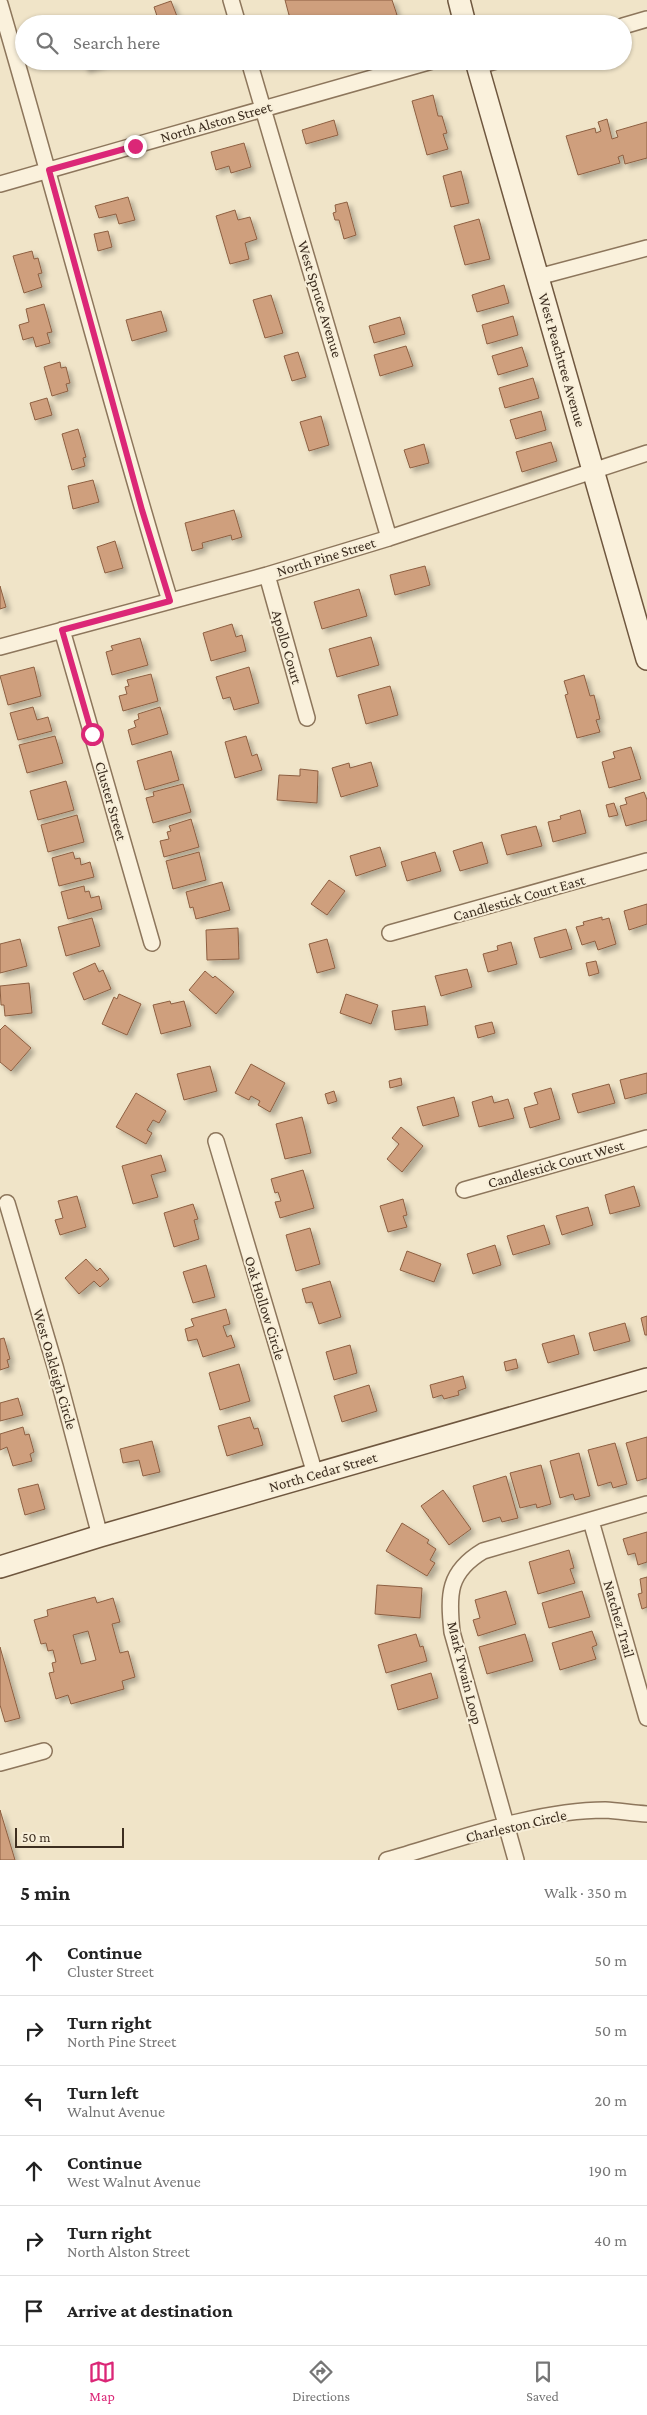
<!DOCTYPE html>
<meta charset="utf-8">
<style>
body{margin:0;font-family:"Crimson Pro",serif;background:#f6f6f6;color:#222}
.scale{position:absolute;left:15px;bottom:12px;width:109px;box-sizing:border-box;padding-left:5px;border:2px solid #3d2e20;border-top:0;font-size:14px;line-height:18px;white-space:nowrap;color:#3d2e20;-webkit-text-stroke:4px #f7eed8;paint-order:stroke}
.stop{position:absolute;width:15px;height:15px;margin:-11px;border:4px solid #db2777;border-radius:50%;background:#fff}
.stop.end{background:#db2777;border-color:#fff;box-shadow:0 1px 5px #0008}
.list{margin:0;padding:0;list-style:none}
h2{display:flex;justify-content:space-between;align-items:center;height:65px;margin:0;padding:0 20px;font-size:21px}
h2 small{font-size:16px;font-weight:400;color:#767676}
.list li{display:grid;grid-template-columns:32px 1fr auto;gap:15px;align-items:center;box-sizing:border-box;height:70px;padding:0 20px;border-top:1px solid #e0e0e0}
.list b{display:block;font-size:19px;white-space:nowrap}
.list p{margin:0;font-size:16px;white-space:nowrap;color:#767676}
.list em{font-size:16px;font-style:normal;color:#767676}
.icon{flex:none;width:28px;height:28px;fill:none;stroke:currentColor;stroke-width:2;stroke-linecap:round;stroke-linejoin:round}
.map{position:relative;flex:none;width:647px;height:1860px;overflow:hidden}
.search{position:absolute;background:#fff;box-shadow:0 1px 4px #0004;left:15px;right:15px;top:15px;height:55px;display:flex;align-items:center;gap:12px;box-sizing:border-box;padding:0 18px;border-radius:28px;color:#767676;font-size:19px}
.sheet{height:485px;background:#fff}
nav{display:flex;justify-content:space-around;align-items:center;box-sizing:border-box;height:70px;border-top:1px solid #e0e0e0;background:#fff;font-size:14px;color:#767676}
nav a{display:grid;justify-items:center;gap:2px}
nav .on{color:#db2777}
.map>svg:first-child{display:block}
.building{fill:#cf9f7d;stroke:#8d5f41;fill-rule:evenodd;filter:url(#shadow)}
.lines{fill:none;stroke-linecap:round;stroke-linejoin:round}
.street-casing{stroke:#8d765c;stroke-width:18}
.secondary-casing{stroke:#6f573f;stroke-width:24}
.street{stroke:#faf1dc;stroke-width:15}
.secondary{stroke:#faf1dc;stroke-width:21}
.route{stroke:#db2777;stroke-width:6}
.labels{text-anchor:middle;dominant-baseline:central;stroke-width:4;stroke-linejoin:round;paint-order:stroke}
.street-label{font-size:15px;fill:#3d2e20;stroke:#f7eed8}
</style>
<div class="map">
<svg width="647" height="1860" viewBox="0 0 647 1860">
<defs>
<filter id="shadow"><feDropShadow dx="4" dy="4" stdDeviation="2.5" flood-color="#0004"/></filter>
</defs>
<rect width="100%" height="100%" fill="#f0e4c8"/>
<path class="building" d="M 285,0 L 392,0 L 397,15 L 365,24 L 293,24 L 296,19 L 289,15 Z
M 171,1 L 180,24 L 152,24 L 151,21 L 158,19 L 154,7 Z
M 83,61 L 103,61 L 103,63 L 85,69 Z
M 433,95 L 438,116 L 442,116 L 447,133 L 443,134 L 448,149 L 427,155 L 412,101 Z
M 607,119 L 612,139 L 618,137 L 616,131 L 647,122 L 647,158 L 625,164 L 623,155 L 618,157 L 620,163 L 578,175 L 566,136 L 595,128 L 596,133 L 601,131 L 598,122 Z
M 334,120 L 338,135 L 306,144 L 302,130 Z
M 244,143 L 251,167 L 231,173 L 229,166 L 216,170 L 211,152 Z
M 461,171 L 469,203 L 451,207 L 443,176 Z
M 128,197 L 135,220 L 119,224 L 116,214 L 99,218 L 95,206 Z
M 347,202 L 356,235 L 344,239 L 339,220 L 335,220 L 333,213 L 336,212 L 335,205 Z
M 235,210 L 238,220 L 250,217 L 257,239 L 245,243 L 249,259 L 230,264 L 216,216 Z
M 479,219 L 490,259 L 465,265 L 454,226 Z
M 108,231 L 112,247 L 98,251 L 94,234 Z
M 32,251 L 34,259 L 38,258 L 42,273 L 38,274 L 42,287 L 24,293 L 13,256 Z
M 504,285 L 509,303 L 477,312 L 472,295 Z
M 271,295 L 283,333 L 265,338 L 253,300 Z
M 44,304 L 52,332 L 47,333 L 50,343 L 36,347 L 33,337 L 23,340 L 19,325 L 29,322 L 26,309 Z
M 161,311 L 167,331 L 132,341 L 126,320 Z
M 513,316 L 518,335 L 487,344 L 482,325 Z
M 400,317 L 405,334 L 374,343 L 369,326 Z
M 406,346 L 413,366 L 380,376 L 374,355 Z
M 522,347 L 528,366 L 498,375 L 492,356 Z
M 298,352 L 306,377 L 292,381 L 284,356 Z
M 60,362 L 61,368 L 66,367 L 70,383 L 66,384 L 68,391 L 52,396 L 44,367 Z
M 533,378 L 539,398 L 505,408 L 499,388 Z
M 47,398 L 52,415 L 35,420 L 30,403 Z
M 541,411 L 546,430 L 516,439 L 510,420 Z
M 321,416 L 329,445 L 309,451 L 300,422 Z
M 78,429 L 86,457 L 83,458 L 85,466 L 72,470 L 62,434 Z
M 551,442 L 557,461 L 522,472 L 516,452 Z
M 424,444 L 429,463 L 410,468 L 404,450 Z
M 93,480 L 99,502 L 73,509 L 68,486 Z
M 234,510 L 242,537 L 232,540 L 231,535 L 202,543 L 203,548 L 192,551 L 185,523 Z
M 115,541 L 123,568 L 105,573 L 97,547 Z
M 425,566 L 430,585 L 395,595 L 390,575 Z
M 0,586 L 6,607 L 0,609 Z
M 359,589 L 367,616 L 322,629 L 314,602 Z
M 232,624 L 236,637 L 242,635 L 246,651 L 211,661 L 203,633 Z
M 371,637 L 379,665 L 337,677 L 329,649 Z
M 140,638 L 148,665 L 112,675 L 106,652 L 113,650 L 111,646 Z
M 34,667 L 41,696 L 8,705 L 0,676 Z
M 249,667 L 259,703 L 234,710 L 230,697 L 223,699 L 216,677 Z
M 151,674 L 158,701 L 123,711 L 119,696 L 127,694 L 125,687 L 129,686 L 127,680 Z
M 584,675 L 590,696 L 594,695 L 600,719 L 596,720 L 600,732 L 577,738 L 565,695 L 568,694 L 564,681 Z
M 390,686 L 398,715 L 366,724 L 358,695 Z
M 33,707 L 37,720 L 48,717 L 52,731 L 18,740 L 10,713 Z
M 160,707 L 168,734 L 132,745 L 128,730 L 136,727 L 134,721 L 139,719 L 138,714 Z
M 55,736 L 63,763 L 27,773 L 19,745 Z
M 246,736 L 252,756 L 257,754 L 262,770 L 235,778 L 225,742 Z
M 631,747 L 641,779 L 609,788 L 602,762 L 615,758 L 613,752 Z
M 171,751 L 179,780 L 145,790 L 137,761 Z
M 371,762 L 378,786 L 341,797 L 332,768 L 349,763 L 350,768 Z
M 300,769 L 318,771 L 317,803 L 277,800 L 279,775 L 300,776 Z
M 66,781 L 74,810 L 38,820 L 30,791 Z
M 183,784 L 191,812 L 153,823 L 146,798 L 154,796 L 153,792 Z
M 644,792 L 647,800 L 647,820 L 626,826 L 620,806 L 627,804 L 625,798 Z
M 614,803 L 618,815 L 609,817 L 606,805 Z
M 580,810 L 586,833 L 553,842 L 548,822 L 561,819 L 560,816 Z
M 77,815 L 84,842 L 48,852 L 41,825 Z
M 191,819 L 199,847 L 164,857 L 160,841 L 169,839 L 167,832 L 171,831 L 169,826 Z
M 536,826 L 542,846 L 507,855 L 501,835 Z
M 482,842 L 488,863 L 460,871 L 453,851 Z
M 380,847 L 386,866 L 356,876 L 350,856 Z
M 73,852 L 75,859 L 80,858 L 81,865 L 90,862 L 94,877 L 59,886 L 52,858 Z
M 199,852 L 206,880 L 173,889 L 166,861 Z
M 435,852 L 441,871 L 407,881 L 401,862 Z
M 329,880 L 345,891 L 327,915 L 311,904 Z
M 222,882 L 230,910 L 196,919 L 193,907 L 190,908 L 186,892 Z
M 84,886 L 85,892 L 89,891 L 91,898 L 99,896 L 102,909 L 68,919 L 61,892 Z
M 647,904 L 647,924 L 629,930 L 624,911 Z
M 602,917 L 602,920 L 609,918 L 616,944 L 598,950 L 595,941 L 582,945 L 576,927 L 584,925 L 583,922 Z
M 92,918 L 100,946 L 66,956 L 58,927 Z
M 238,928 L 239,959 L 207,960 L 206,930 Z
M 566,929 L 572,949 L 540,958 L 534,938 Z
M 20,939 L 27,966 L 0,973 L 0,944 Z
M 327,939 L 335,968 L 317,973 L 309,944 Z
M 511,942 L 517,964 L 488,972 L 483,954 L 498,950 L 497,946 Z
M 596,961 L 599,973 L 589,976 L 586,963 Z
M 95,963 L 99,972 L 103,970 L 111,989 L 84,1000 L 73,973 Z
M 467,969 L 472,987 L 441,996 L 435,976 Z
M 205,971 L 213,978 L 215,976 L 234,992 L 216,1014 L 189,990 Z
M 29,983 L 32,1013 L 5,1016 L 4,1005 L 1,1005 L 0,986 Z
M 119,994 L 141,1004 L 127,1035 L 102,1024 L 114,997 L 117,999 Z
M 346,994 L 378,1005 L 371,1024 L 340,1013 Z
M 170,1001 L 171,1004 L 184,1001 L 191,1026 L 161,1034 L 153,1005 Z
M 425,1006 L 428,1025 L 395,1030 L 392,1011 Z
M 492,1022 L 495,1033 L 478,1038 L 475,1026 Z
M 5,1025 L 31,1048 L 11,1071 L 0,1062 L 0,1030 Z
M 251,1064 L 285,1083 L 270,1112 L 258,1105 L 260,1101 L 251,1096 L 249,1100 L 235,1093 Z
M 210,1066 L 217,1091 L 184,1100 L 177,1074 Z
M 647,1073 L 647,1093 L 625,1099 L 620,1080 Z
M 401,1078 L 402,1085 L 390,1088 L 389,1081 Z
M 609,1084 L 615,1103 L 578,1113 L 572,1094 Z
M 551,1088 L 560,1119 L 530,1128 L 524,1108 L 538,1104 L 534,1093 Z
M 334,1091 L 337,1101 L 328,1104 L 325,1094 Z
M 136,1093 L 166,1111 L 159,1123 L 153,1120 L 147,1130 L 152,1133 L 146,1144 L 116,1127 Z
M 492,1096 L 494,1103 L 508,1099 L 514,1118 L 479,1127 L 472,1102 Z
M 454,1097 L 459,1116 L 423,1126 L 417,1107 Z
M 302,1117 L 311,1153 L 285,1159 L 276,1124 Z
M 401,1127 L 423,1146 L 402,1172 L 387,1159 L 399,1144 L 392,1138 Z
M 161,1155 L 166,1171 L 151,1175 L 158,1197 L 133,1204 L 122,1166 Z
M 303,1170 L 314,1208 L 280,1218 L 275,1202 L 281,1201 L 278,1192 L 275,1193 L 271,1179 Z
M 634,1186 L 640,1206 L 610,1214 L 605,1195 Z
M 77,1196 L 86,1227 L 60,1235 L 55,1220 L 63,1218 L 58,1201 Z
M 403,1199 L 407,1215 L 403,1216 L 407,1227 L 388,1232 L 380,1206 Z
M 193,1204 L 198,1219 L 194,1220 L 199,1239 L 174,1247 L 164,1213 Z
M 588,1207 L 593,1225 L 562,1235 L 556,1216 Z
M 544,1225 L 550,1244 L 513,1255 L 507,1236 Z
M 310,1228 L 320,1264 L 296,1271 L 286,1235 Z
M 495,1245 L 501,1265 L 473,1274 L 467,1254 Z
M 407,1251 L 441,1264 L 434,1282 L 400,1270 Z
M 86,1259 L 97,1271 L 100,1268 L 109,1279 L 100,1287 L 94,1281 L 79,1294 L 65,1278 Z
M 206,1265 L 215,1297 L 193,1303 L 183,1272 Z
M 330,1281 L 341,1317 L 319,1324 L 312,1302 L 306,1303 L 302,1289 Z
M 226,1309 L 230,1324 L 223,1326 L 227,1337 L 231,1335 L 235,1347 L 203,1357 L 197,1339 L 188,1341 L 185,1329 L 194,1326 L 191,1319 Z
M 647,1316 L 647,1335 L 645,1335 L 641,1318 Z
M 625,1323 L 630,1341 L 594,1351 L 589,1333 Z
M 574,1335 L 579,1354 L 548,1363 L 542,1344 Z
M 4,1338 L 10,1359 L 7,1360 L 9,1367 L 0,1370 L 0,1339 Z
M 350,1345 L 357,1373 L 334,1380 L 326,1352 Z
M 516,1359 L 518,1368 L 506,1371 L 504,1362 Z
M 239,1364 L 250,1401 L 220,1410 L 209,1373 Z
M 463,1376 L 466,1388 L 458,1391 L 459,1395 L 444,1399 L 442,1395 L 433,1398 L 430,1385 Z
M 369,1385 L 377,1411 L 342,1422 L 334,1396 Z
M 18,1398 L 23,1415 L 0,1421 L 0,1403 Z
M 250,1417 L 254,1429 L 258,1428 L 263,1445 L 227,1456 L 218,1426 Z
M 23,1427 L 25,1435 L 29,1434 L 34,1452 L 30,1454 L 32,1461 L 13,1466 L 7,1447 L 0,1450 L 0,1434 Z
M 647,1437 L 647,1478 L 637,1481 L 626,1443 Z
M 152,1441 L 160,1472 L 143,1476 L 139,1460 L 123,1463 L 120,1449 Z
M 615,1443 L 627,1484 L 613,1488 L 611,1482 L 598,1486 L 588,1450 Z
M 579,1453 L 590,1496 L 575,1500 L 573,1494 L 560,1498 L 550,1461 Z
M 541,1465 L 551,1504 L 537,1508 L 536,1504 L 520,1508 L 510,1473 Z
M 506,1476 L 518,1518 L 502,1522 L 500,1517 L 483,1522 L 473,1486 Z
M 38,1484 L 45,1509 L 25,1515 L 18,1489 Z
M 443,1490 L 471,1529 L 449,1545 L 421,1506 Z
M 402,1523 L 429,1540 L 427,1543 L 436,1549 L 430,1560 L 435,1563 L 427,1576 L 386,1551 Z
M 647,1532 L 647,1562 L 638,1565 L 635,1553 L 628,1555 L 623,1539 Z
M 569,1550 L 574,1568 L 570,1569 L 575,1583 L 538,1594 L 529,1562 Z
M 647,1577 L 647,1607 L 642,1609 L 638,1594 L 642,1593 L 640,1579 Z
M 377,1585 L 422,1588 L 420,1618 L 375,1614 Z
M 506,1591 L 516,1624 L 478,1636 L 473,1620 L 480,1618 L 475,1600 Z
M 582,1591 L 590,1617 L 549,1628 L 542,1603 Z
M 95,1597 L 97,1603 L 113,1598 L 120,1622 L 112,1624 L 120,1653 L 128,1651 L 135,1677 L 122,1681 L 124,1689 L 71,1704 L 68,1695 L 56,1699 L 49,1673 L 54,1672 L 52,1663 L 56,1662 L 53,1650 L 48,1651 L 46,1643 L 41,1644 L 34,1620 L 48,1616 L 47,1610 ZM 88,1631 L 96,1660 L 81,1664 L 73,1635 Z
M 592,1631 L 597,1645 L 592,1647 L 596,1659 L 560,1670 L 552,1643 Z
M 416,1634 L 420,1647 L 423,1646 L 427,1661 L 386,1673 L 378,1645 Z
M 525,1634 L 533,1661 L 487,1674 L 479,1647 Z
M 0,1647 L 20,1718 L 5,1722 L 0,1705 Z
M 431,1673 L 438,1698 L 398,1710 L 391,1685 Z
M 0,1810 L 15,1860 L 0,1860 Z"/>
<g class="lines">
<g class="street-casing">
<path id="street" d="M 231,0 L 238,24
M 0,4 C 58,202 110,403 170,601
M 623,26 L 647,19
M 249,61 L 389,538
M 478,66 L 496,61
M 0,184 C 144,143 288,101 432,61
M 538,277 L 647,248
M 267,575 L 307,718
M 62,630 L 152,943
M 0,647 L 267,575 L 389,538 L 647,453
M 390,933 L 647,861
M 216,1141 L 315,1474
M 464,1190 L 647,1138
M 7,1203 L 55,1366 L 100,1536
M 591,1521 L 647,1718
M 0,1763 L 44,1751
M 387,1860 C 454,1841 535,1810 605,1810 C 619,1811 633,1813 647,1814
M 516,1860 L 452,1632 C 448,1594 448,1572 483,1551 L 647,1504"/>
</g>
<g class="secondary-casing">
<path id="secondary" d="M 459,0 L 465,24
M 476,61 L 647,659
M 0,1567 L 100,1536 L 647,1379"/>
</g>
<use href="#street" class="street"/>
<use href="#secondary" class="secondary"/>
</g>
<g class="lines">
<path class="route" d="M 92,734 L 62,630 L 170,601 L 142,510 L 49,170 L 135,146"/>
</g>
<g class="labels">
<g class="street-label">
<text transform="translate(216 122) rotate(-16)">North Alston Street</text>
<text transform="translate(320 299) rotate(73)">West Spruce Avenue</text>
<text transform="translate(562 360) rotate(74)">West Peachtree Avenue</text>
<text transform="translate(326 557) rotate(-17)">North Pine Street</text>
<text transform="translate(287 647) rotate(74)">Apollo Court</text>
<text transform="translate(111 801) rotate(74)">Cluster Street</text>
<text transform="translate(519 898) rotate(-16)">Candlestick Court East</text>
<text transform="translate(556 1164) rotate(-16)">Candlestick Court West</text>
<text transform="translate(265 1308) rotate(73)">Oak Hollow Circle</text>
<text transform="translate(55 1369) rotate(74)">West Oakleigh Circle</text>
<text transform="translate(323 1472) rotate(-16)">North Cedar Street</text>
<text transform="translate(619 1619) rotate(74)">Natchez Trail</text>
<text transform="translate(465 1673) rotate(76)">Mark Twain Loop</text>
<text transform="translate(516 1826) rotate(-13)">Charleston Circle</text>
</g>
</g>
</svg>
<div class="scale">50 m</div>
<div class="stop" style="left:92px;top:734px"></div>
<div class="stop end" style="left:135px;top:146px"></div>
<div class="search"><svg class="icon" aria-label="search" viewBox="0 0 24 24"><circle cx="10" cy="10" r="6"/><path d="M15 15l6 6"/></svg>Search here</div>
</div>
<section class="sheet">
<h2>5 min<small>Walk · 350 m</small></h2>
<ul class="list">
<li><svg class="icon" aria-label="ahead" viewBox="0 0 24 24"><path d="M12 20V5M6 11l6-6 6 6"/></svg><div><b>Continue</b><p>Cluster Street</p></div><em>50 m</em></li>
<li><svg class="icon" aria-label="right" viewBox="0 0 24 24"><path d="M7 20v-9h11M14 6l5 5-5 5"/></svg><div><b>Turn right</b><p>North Pine Street</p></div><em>50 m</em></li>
<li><svg class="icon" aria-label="left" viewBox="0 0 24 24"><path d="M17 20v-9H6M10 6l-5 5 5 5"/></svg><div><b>Turn left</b><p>Walnut Avenue</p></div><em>20 m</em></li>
<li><svg class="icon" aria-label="ahead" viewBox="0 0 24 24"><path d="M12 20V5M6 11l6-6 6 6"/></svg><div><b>Continue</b><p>West Walnut Avenue</p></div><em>190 m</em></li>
<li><svg class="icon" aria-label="right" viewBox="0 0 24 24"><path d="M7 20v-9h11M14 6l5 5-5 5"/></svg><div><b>Turn right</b><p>North Alston Street</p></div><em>40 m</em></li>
<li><svg class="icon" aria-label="arrive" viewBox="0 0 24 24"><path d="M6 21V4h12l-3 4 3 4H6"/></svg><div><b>Arrive at destination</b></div></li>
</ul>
</section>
<nav>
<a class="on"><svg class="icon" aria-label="map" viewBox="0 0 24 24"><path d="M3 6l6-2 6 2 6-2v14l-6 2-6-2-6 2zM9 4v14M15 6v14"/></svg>Map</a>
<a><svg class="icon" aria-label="directions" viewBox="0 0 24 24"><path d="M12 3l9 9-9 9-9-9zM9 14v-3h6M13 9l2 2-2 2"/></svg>Directions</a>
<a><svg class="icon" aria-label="saved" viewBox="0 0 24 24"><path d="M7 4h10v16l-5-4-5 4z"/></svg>Saved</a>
</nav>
